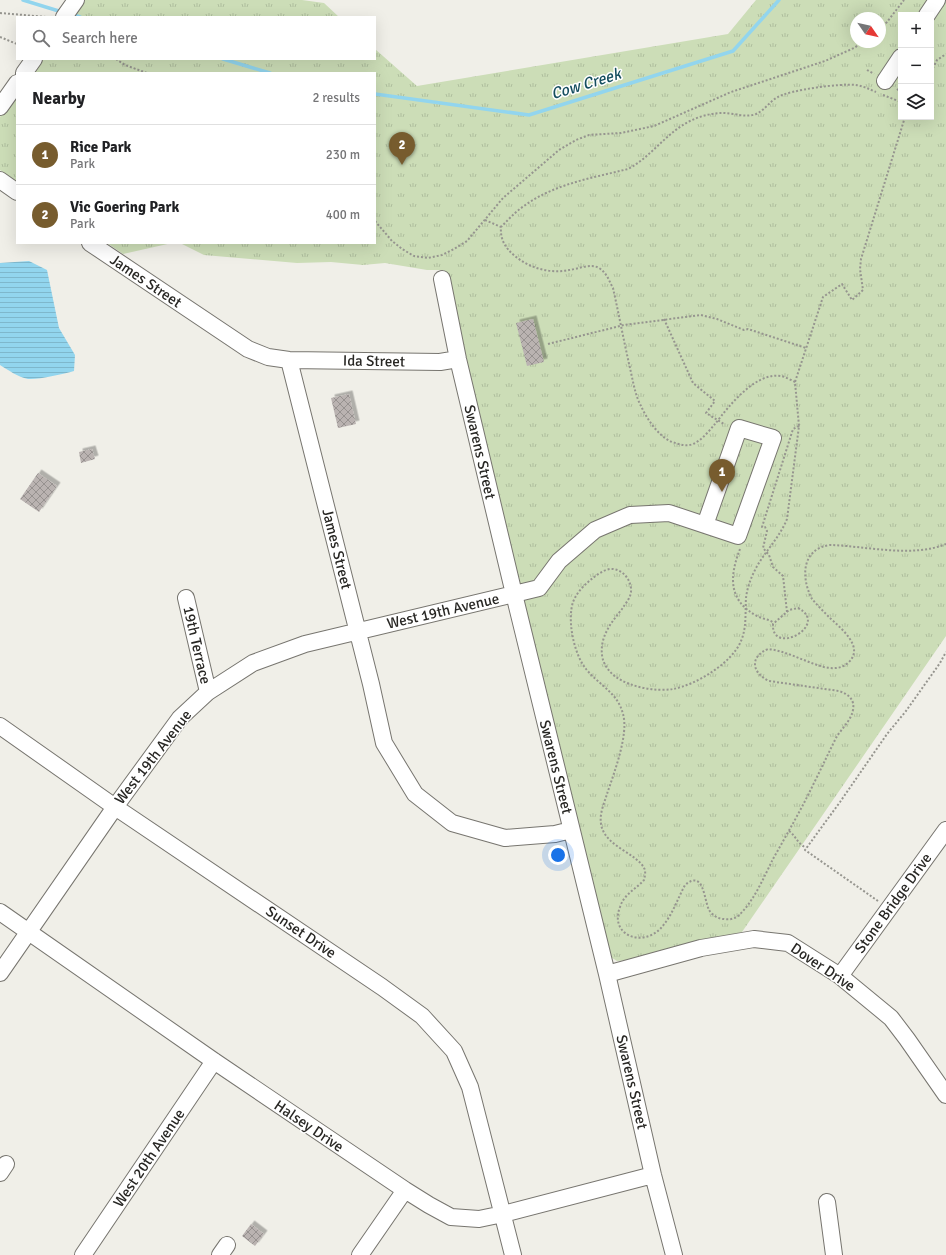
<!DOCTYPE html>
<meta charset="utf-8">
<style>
body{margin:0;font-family:Signika,sans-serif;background:#f2f2f2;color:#202124}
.controls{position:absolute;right:12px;top:12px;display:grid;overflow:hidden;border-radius:0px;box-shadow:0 4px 16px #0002}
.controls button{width:36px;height:36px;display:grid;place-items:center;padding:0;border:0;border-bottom:1px solid #e0e0e0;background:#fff;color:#202124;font:20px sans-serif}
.compass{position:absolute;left:850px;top:12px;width:36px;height:36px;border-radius:50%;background:#fff;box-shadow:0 4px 16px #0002;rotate:124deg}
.you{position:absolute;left:558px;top:855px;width:14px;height:14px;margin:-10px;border:3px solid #fff;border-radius:50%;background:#1a73e8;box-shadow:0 0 0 6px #1a73e833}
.badge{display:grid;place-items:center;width:26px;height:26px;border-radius:50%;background:#775c2e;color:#fff;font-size:13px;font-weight:700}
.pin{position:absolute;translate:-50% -33px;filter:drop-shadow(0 1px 2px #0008)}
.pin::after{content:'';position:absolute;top:21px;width:14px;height:12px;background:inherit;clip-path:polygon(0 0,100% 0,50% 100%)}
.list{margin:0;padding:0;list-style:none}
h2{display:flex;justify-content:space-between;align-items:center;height:52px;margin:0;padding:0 16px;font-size:17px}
h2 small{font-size:13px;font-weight:400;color:#757577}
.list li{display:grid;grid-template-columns:26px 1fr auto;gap:12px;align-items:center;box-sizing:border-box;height:60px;padding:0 16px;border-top:1px solid #e0e0e0}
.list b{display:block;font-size:15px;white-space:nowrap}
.list p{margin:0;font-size:13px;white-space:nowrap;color:#757577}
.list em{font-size:13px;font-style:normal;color:#757577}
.icon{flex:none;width:22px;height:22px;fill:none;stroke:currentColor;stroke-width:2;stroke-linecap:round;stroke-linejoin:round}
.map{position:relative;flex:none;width:946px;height:1255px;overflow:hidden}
.search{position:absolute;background:#fff;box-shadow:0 4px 16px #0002;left:16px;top:16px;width:360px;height:44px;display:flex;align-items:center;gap:10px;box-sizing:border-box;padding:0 14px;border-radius:0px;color:#757577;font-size:15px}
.panel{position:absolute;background:#fff;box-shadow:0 4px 16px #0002;left:16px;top:72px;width:360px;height:172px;border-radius:0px}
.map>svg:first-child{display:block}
.park{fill:url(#park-tufts);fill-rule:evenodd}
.water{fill:url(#water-rules)}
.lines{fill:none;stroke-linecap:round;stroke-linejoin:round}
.stream{stroke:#92d5ee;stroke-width:3.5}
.building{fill:url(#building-cross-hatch);filter:url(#shadow)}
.minor-casing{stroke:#77756f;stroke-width:18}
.path{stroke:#96958f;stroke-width:2;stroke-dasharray:2 2;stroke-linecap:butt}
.minor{stroke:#fff;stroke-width:16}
.labels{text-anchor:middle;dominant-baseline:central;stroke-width:3;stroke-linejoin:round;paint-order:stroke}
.street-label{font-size:15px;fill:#282724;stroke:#fff}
.water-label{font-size:16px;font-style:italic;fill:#154e5f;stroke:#fff}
</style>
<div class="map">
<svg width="946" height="1255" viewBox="0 0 946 1255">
<defs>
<pattern id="park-tufts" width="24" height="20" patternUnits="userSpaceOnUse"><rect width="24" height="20" fill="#ccddb7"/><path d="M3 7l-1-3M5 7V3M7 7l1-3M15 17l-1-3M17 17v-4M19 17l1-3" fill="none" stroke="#afbe9d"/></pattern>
<pattern id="water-rules" width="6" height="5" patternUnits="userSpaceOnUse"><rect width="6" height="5" fill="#92d5ee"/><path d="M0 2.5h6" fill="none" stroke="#7eb7cc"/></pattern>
<pattern id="building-cross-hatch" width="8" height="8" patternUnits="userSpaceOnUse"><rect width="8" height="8" fill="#bab3b1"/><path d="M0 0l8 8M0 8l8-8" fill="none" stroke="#979290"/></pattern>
<filter id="shadow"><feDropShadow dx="3.5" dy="-3.5" stdDeviation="0" flood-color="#0004"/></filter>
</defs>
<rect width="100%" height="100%" fill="#f0efe8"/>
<path class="park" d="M 85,0 L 302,0 L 324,3 L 339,17 L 73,17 Z
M 756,0 L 943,0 L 946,2 L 946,636 L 742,932 L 628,960 L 617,961 L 609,956 L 444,270 L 427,270 L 385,263 L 363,265 L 331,262 L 297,263 L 204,255 L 180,243 L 375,243 L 375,73 L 32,73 L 42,59 L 375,59 L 375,49 L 417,86 L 728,34 ZM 901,15 L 931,15 L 931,117 L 901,117 ZM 856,18 L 880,18 L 880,42 L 856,42 Z
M 17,94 L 17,182 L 0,170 L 0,117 Z
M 107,243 L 172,243 L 123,254 Z"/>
<path class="water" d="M 29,261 L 47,270 L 59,328 L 75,355 L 74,371 C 63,374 38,380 28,379 C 18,377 8,370 0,365 L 0,263 Z"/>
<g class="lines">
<path class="stream" d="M 23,0 L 62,12
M 72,14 L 80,17
M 223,59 L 270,73
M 375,94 L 529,115 L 733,51 L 779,0"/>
</g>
<path class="building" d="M 533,319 L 544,362 L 527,366 L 516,323 Z
M 349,394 L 356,424 L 338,428 L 331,398 Z
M 92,449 L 95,459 L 81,463 L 79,452 Z
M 38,473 L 57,486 L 39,512 L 20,499 Z
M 251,1224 L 264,1234 L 255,1246 L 242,1236 Z"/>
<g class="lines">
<g class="minor-casing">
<path id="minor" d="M 927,15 L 937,0
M 64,17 L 76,0
M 24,73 L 34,59
M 885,81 L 901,57
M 0,107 L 17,83
M 0,180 L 17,192
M 90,243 L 248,349 L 268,357 L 289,360 L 440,362 L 458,359
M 442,279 L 458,359 L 514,594 L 607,974 L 653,1175 L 674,1255
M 289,360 L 371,684 L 384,743 L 415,794 L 452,823 L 505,838 L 555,834 L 571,830
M 186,598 L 208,692
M 0,726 L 115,807 L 382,987 L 422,1016 L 454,1051 L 470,1087 L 513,1255
M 0,912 L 214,1061 L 405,1190 L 429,1205 L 451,1217 L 479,1219 L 503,1214 L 653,1175
M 0,973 L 115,807 L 180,718 L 208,692 L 253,663 L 305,644 L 539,588 L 559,561 L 595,530 L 630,515 L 669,513 L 738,536 L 773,438 L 739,428 L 705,525
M 607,974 L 701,948 L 754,939 L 788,943 L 840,976 L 891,1018 L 907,1039 L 946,1095
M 840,976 L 946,830
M 0,1173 L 6,1164
M 827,1202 L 834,1255
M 83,1255 L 214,1061
M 220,1255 L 227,1245
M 360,1255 L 405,1190"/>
</g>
<path class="path" d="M 0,13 L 47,17
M 880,29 L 887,22 L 904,0
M 0,37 L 17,44
M 116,59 L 125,65 L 147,73
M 867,70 L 874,74
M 931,72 L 937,60 L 946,54
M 897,89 L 901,92
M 883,95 L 901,102
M 905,117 L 861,259 L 860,269 L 863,290 L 852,300 L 842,284 L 823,297 L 795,382 L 799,426 L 787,519 C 779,539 763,553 754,572 C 750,580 747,589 746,598 C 745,612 747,627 741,641 C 732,663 696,685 673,689 C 656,692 630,687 616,677 C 609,672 603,664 602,655 C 600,636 611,623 622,609 C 625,604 630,599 631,592 C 632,581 623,568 610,569 C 604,570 598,574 593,578 C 585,584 577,592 573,602 C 567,621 574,654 586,669 C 599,685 618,693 623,714 C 629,734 614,773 607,794 C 604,804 598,816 602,828 C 608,847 637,854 644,868 C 646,871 645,876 644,880 C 636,889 624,894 620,907 C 609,935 642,948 661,928 C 672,916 677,900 685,885 C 704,869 704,900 709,910 C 712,915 718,919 724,919 C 729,920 734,919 738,916 C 753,903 764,877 773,859 C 787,834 801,810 813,785 C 821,769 828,754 836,738 C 841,729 851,721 853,710 C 855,699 848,694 839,691 L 769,681 C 752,673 749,657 768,649 C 787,651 805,662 824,667 C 833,669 842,669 849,662 C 865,646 839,627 829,617 C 823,611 817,605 812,599 C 801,578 801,549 830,545 C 866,546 912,558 946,544
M 485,220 L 501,227
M 375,221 L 392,241 L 402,249 L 414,256 L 428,258 L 442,255 L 454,249 L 467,241 L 503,198 L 559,150 L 576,140 L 589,135 L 621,133 L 654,126 L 731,92 L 825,61 L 854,48 L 863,42
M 664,319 L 693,383 L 715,401 L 706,413 L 724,424
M 548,344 L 624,325 L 701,315 L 717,319 L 744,330 L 748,329 L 806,348
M 795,382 C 791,380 786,377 781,376 C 755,372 729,406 715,424 C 709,431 702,440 693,444 C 686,447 679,444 672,442 C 658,436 647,419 641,406 C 635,395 633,381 630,368 C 624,342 619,315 613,288 C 609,281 607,273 599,268 C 591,263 578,269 569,270 C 550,274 529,268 515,256 C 505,248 500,239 501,227 C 508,220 515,212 524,206 C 554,184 592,178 628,169 C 651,157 666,133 690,121 C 700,116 712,113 723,113 C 734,113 746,118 756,114 C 765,110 770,101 778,97 C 789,90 842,83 856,85 C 863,86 869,89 876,92
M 740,549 C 730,575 727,600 757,616 C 762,619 769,619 774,623
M 798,608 C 831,625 771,657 773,624 L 789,610 Z
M 787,612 L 783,576 L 773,567 L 769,555 L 763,548 L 767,531 L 765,527 L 762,527 L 793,429 L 799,426
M 789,831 C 796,836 796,842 806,848
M 878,901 L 805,850 L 840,802 L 887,734 L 906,711 L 940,663 L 946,652"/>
<use href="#minor" class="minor"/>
</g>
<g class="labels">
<g class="street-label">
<text transform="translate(146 281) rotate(34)">James Street</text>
<text transform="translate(374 361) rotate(1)">Ida Street</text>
<text transform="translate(480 452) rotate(77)">Swarens Street</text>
<text transform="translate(337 549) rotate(76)">James Street</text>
<text transform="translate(443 611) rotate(-13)">West 19th Avenue</text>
<text transform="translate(197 645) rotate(77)">19th Terrace</text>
<text transform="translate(153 757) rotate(-52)">West 19th Avenue</text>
<text transform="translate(556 767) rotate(76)">Swarens Street</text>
<text transform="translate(893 903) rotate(-54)">Stone Bridge Drive</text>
<text transform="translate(301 932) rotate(34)">Sunset Drive</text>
<text transform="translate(823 967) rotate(34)">Dover Drive</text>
<text transform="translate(632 1082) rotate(77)">Swarens Street</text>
<text transform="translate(309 1126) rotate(34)">Halsey Drive</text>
<text transform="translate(149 1158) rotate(-56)">West 20th Avenue</text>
</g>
<g class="water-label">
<text transform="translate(586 84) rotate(-17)">Cow Creek</text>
</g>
</g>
</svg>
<div class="controls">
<button>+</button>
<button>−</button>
<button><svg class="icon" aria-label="layers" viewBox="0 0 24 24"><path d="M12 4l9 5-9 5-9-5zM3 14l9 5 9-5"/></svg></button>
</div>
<svg class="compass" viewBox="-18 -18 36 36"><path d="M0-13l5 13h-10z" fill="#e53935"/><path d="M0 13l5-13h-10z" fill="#757577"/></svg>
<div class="you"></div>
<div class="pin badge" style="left:722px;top:492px">1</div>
<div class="pin badge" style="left:402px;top:165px">2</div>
<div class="search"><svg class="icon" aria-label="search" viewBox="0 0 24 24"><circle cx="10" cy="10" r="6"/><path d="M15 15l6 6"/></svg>Search here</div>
<section class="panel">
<h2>Nearby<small>2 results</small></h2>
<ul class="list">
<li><span class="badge">1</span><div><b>Rice Park</b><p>Park</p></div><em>230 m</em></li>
<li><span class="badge">2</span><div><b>Vic Goering Park</b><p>Park</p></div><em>400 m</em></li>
</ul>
</section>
</div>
